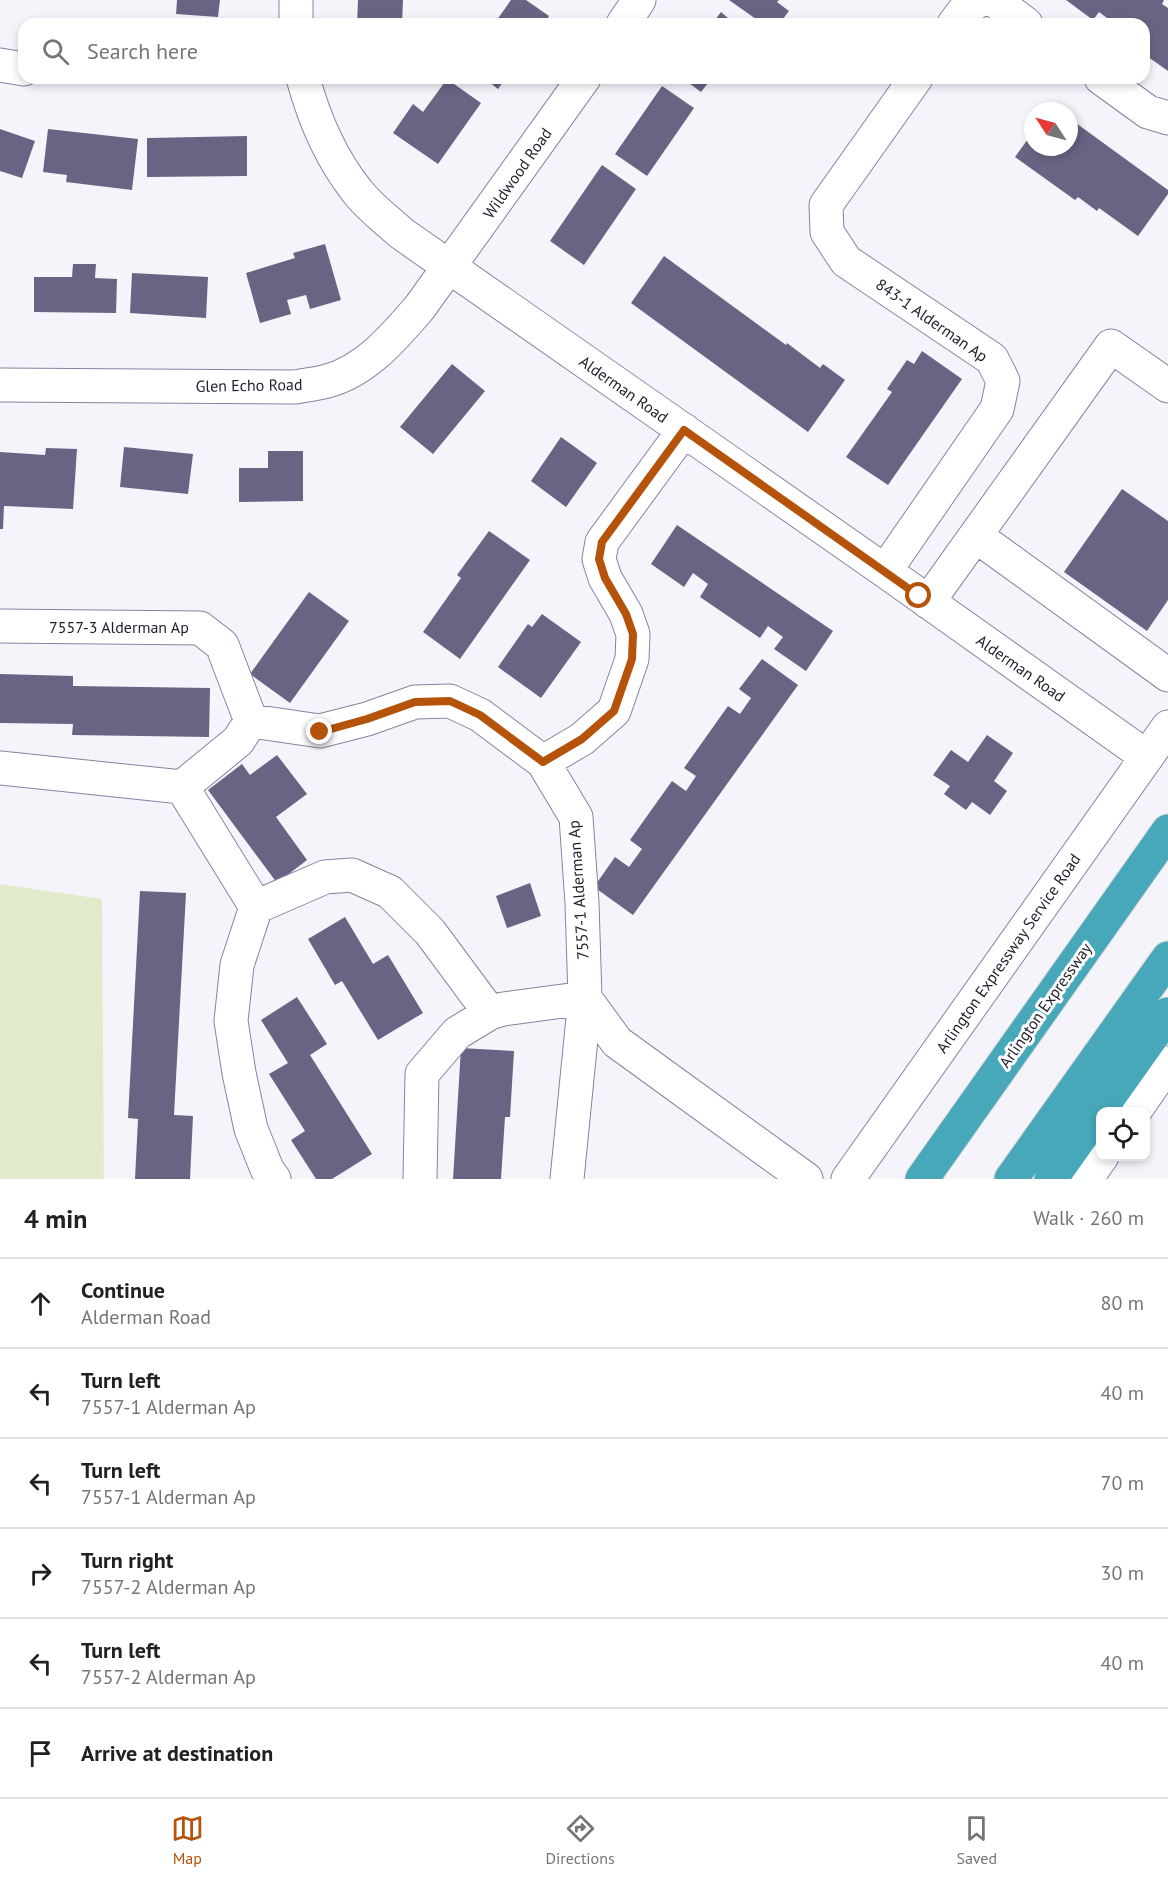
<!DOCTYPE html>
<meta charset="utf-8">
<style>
body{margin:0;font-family:"PT Sans",sans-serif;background:#f2f2f2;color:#202124}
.controls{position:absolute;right:18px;bottom:18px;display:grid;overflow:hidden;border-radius:12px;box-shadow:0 3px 9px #0003}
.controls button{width:54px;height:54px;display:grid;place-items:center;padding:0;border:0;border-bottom:2px solid #e0e0e0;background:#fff;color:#202124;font:30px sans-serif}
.compass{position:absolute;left:1024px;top:102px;width:54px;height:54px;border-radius:50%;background:#fff;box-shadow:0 3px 9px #0003;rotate:306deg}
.stop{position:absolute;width:18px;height:18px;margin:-14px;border:4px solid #b45309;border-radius:50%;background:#fff}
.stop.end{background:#b45309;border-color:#fff;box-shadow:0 2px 6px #0008}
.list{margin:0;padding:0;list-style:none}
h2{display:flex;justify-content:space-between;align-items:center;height:78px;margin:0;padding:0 24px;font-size:26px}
h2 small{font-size:20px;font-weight:400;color:#757577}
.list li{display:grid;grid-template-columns:39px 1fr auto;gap:18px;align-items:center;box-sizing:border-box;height:90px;padding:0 24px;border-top:2px solid #e0e0e0}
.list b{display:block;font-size:22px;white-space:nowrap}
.list p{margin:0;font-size:20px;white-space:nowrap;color:#757577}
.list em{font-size:20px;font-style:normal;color:#757577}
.icon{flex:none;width:33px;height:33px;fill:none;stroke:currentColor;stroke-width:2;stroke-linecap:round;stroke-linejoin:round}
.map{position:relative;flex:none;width:1168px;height:1179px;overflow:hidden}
.search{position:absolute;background:#fff;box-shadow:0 3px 9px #0003;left:18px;right:18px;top:18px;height:66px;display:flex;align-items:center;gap:15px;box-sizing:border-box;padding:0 21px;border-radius:18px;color:#757577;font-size:22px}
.sheet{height:618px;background:#fff}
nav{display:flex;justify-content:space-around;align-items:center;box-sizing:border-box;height:84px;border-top:2px solid #e0e0e0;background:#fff;font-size:16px;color:#757577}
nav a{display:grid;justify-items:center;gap:3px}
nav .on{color:#b45309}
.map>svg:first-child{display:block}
.green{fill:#e1ebcc}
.building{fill:#6a6484}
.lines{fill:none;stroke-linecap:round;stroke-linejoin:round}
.minor-casing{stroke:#8882a3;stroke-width:35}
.highway-casing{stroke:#d2d2d5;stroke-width:35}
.minor{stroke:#fff;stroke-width:33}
.highway{stroke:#46a8b9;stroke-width:33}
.route{stroke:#b45309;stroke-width:8}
.labels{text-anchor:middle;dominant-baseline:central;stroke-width:6;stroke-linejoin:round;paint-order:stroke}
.street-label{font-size:16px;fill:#201e2b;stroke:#fff}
</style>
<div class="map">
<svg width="1168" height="1179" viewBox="0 0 1168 1179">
<rect width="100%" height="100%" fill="#f5f4fb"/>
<path class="green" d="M 0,884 L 102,899 L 104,1179 L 0,1179 Z"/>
<path class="building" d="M 177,0 L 220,0 L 218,17 L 176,14 Z
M 358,0 L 403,0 L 402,24 L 357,24 Z
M 511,0 L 526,0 L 549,16 L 544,24 L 494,24 Z
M 729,0 L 779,0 L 777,2 L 789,11 L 779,24 L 763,24 Z
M 1066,0 L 1164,0 L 1162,4 L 1168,8 L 1168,71 L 1144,54 L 1144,24 L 1115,24 L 1099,12 L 1093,20 Z
M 721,12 L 735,24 L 712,24 Z
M 484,78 L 506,78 L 498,89 Z
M 682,78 L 712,78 L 701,92 Z
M 447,79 L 481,103 L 438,164 L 393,133 L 413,104 L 423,112 Z
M 662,86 L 694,108 L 647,176 L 615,154 Z
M 1069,118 L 1168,190 L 1168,194 L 1138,236 L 1099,208 L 1097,211 L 1078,197 L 1075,200 L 1015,157 L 1033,132 L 1033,147 L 1069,147 Z
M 0,129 L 35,141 L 22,178 L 0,171 Z
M 48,129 L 138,139 L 132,190 L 66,182 L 67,175 L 43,172 Z
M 247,136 L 247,176 L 147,177 L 147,138 Z
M 602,165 L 636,189 L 584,265 L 550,241 Z
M 325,244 L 341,300 L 310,309 L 306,295 L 287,300 L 291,314 L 260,323 L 246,273 L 295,258 L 293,253 Z
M 664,256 L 786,345 L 787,343 L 820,368 L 823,364 L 845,380 L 808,432 L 631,303 Z
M 73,264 L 96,264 L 95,278 L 117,279 L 116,313 L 34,312 L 34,277 L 72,277 Z
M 132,273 L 208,277 L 206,318 L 130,313 Z
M 922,351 L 962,379 L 888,485 L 846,457 L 892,392 L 887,389 L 907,360 L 914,364 Z
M 452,364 L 485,391 L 433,454 L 400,427 Z
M 561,437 L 597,463 L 566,507 L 531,481 Z
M 124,447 L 193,454 L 188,494 L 120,487 Z
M 46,448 L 77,449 L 73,509 L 4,506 L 3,529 L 0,529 L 0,452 L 45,455 Z
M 268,451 L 303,451 L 303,501 L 239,502 L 239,468 L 268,468 Z
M 1122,489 L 1168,521 L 1168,600 L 1147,631 L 1064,572 Z
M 677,525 L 833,631 L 806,671 L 774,649 L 783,637 L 768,626 L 760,638 L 700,597 L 708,584 L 693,573 L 684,587 L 651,564 Z
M 489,531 L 530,560 L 460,659 L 423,632 L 461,578 L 457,575 Z
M 309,592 L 349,621 L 290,703 L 250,674 Z
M 542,614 L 581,642 L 541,698 L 498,667 L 528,624 L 532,627 Z
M 762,659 L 798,685 L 633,915 L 594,887 L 615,857 L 629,867 L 642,849 L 630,840 L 672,781 L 686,791 L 696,776 L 684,768 L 728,706 L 740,714 L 751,698 L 739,689 Z
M 0,674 L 73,676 L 73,686 L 210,688 L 209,737 L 72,735 L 73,724 L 0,723 Z
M 987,735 L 1013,753 L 994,781 L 1007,791 L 990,815 L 972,802 L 966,810 L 944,794 L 950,786 L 933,775 L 951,750 L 968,762 Z
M 277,755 L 307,794 L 276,817 L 307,860 L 277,883 L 208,790 L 242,764 L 250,775 Z
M 530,883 L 541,916 L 507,928 L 496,896 Z
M 140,891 L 186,893 L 174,1115 L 193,1116 L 190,1179 L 135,1179 L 138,1119 L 128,1118 Z
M 345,917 L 373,964 L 388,955 L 423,1013 L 378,1040 L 342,981 L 335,985 L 308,939 Z
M 297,997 L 327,1044 L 310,1055 L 372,1154 L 332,1179 L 316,1179 L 291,1140 L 305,1131 L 269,1074 L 288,1063 L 261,1020 Z
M 461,1048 L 514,1051 L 510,1117 L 505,1117 L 501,1179 L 453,1179 Z"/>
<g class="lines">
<g class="minor-casing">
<path id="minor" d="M 994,0 L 1026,24
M 296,24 L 296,0
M 623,24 L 639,0
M 954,24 L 963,12 L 979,0
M 0,65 L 24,69
M 303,78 C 314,119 330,157 357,191 C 369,207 387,220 401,233 L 885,571 L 1147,757
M 1101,78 L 1148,112 L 1168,118
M 0,385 L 295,387 C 305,385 317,384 327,381 C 366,371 395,336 420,307 L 584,78
M 976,536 L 1168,675
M 885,571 L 997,409 L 1003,381 L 992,359 L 846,261 L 827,232 L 826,205 L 916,78
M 928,602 L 1111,346 L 1168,386
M 0,626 L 200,628 L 222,645 L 251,721
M 251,721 L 320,731 L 367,719 L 415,702 L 450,701 L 480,715 L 543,762
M 0,768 L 182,787
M 182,787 L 256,907
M 182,787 L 238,741 L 251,721
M 256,907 L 325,877 L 352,875 L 390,892 L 430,932 L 490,1013
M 256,907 L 237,965 L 231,1021 L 239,1073 L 251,1129 L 267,1169 L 274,1179
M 1134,1112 L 1168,1063
M 420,1179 L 422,1074 L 457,1033 L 490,1013 L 503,1009 L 585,998 L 617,1042 L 806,1179
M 567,1179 L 585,998 L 582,903 L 576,817 L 543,762 L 582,739 L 614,711 L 632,659 L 633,634 L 626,614 L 605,578 L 599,559 L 602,542 L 684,430
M 848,1179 L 1168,727
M 1086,1179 L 1102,1156"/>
</g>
<g class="highway-casing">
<path id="highway" d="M 922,1179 L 1168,831
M 1011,1179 L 1168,958
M 1051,1179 L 1168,1014"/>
</g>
<use href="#minor" class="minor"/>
<use href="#highway" class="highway"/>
</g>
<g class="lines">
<path class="route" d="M 320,732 L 367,719 L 415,702 L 450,701 L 480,715 L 543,762 L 582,739 L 614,711 L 632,659 L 633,634 L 626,614 L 605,578 L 599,559 L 602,542 L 684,430 L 919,596"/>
</g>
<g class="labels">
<g class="street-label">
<text transform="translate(517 173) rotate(-55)">Wildwood Road</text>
<text transform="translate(932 320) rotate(35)">843-1 Alderman Ap</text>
<text transform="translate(249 385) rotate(-1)">Glen Echo Road</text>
<text transform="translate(624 389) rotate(35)">Alderman Road</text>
<text x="119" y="627">7557-3 Alderman Ap</text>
<text transform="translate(1021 668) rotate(35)">Alderman Road</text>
<text transform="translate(578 890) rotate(-94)">7557-1 Alderman Ap</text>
<text transform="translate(1008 953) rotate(-55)">Arlington Expressway Service Road</text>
<text transform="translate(1045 1005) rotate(-55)">Arlington Expressway</text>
</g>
</g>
</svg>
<div class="controls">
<button><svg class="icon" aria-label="locate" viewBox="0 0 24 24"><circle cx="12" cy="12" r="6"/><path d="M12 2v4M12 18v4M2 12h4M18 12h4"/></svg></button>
</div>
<svg class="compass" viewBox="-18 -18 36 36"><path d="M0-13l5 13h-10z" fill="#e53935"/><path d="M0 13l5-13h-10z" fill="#757577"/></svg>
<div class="stop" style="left:919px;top:596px"></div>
<div class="stop end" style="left:320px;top:732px"></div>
<div class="search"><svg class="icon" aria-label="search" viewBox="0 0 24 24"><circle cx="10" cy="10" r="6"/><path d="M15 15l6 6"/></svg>Search here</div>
</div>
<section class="sheet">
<h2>4 min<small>Walk · 260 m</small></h2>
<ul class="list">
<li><svg class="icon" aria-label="ahead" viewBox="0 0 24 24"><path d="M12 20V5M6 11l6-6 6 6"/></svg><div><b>Continue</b><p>Alderman Road</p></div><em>80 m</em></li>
<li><svg class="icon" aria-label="left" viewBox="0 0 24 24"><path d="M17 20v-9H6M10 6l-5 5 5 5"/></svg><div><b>Turn left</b><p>7557-1 Alderman Ap</p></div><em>40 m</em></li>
<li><svg class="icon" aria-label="left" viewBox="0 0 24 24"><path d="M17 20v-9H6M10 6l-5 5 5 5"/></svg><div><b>Turn left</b><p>7557-1 Alderman Ap</p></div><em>70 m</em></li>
<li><svg class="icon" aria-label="right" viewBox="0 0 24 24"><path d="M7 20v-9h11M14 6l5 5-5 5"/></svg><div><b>Turn right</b><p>7557-2 Alderman Ap</p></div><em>30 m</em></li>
<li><svg class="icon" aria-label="left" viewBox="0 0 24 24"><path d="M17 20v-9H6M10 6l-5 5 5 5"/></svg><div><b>Turn left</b><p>7557-2 Alderman Ap</p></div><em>40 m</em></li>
<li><svg class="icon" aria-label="arrive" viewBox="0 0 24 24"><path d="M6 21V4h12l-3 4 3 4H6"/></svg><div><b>Arrive at destination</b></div></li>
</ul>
</section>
<nav>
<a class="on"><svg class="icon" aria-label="map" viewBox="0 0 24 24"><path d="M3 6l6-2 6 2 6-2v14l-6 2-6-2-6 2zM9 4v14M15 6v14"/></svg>Map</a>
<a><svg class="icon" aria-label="directions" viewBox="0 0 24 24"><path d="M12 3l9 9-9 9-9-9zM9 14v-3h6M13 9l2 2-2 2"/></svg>Directions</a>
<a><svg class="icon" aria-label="saved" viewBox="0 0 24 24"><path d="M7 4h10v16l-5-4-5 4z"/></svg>Saved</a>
</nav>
